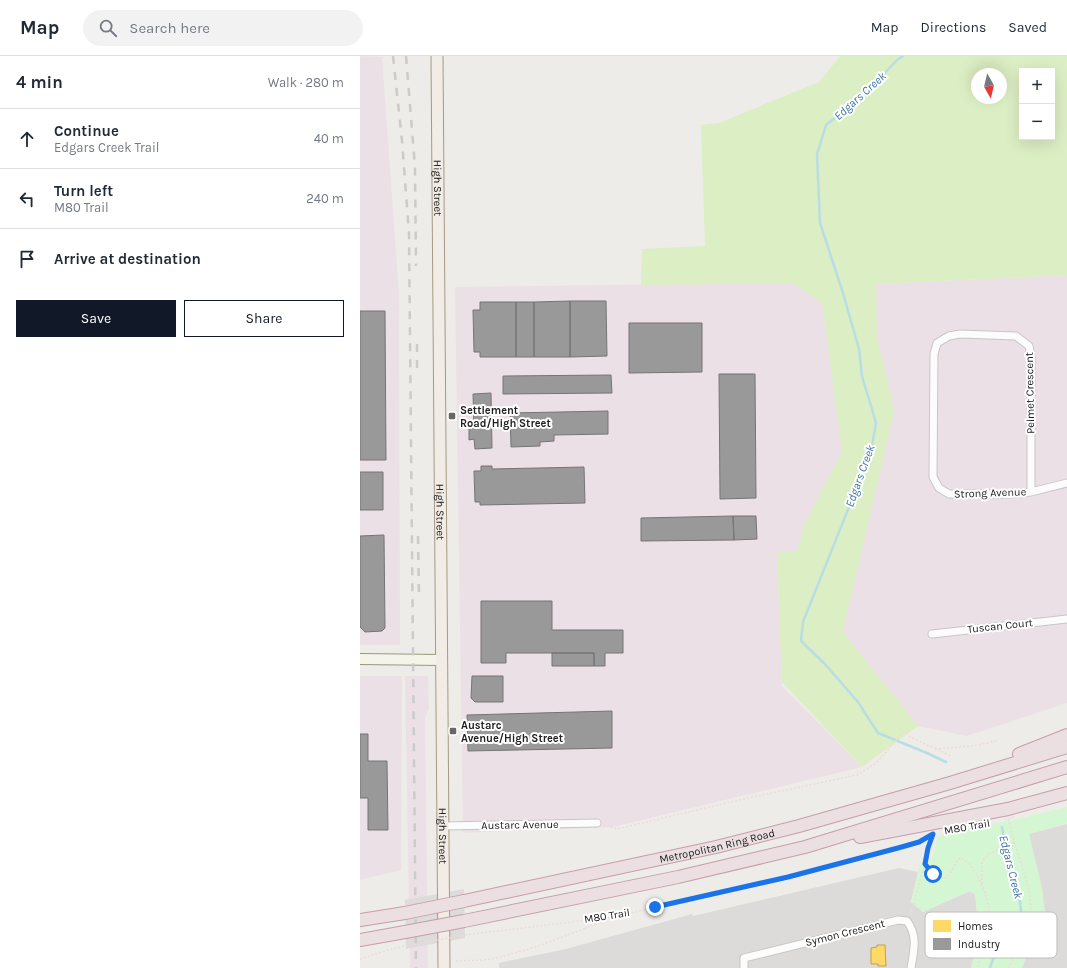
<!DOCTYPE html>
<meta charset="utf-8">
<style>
body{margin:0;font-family:Karla,sans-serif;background:#f2f2f3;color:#1f2937}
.controls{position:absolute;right:12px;top:12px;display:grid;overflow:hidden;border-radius:0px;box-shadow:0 4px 16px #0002}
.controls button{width:36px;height:36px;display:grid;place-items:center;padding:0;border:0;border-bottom:1px solid #e0e1e3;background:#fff;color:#1f2937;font:20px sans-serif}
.compass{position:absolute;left:611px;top:12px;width:36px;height:36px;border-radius:50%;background:#fff;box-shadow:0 4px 16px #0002;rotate:172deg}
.stop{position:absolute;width:12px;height:12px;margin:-9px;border:3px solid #1a73e8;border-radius:50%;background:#fff}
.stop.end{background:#1a73e8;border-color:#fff;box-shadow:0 1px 4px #0008}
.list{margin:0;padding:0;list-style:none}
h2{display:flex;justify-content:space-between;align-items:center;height:52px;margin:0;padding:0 16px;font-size:17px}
h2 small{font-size:13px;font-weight:400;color:#747a83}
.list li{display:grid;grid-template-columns:26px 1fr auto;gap:12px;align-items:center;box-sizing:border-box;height:60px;padding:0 16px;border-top:1px solid #e0e1e3}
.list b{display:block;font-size:15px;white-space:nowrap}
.list p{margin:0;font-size:13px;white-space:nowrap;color:#747a83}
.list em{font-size:13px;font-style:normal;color:#747a83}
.actions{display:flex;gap:8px;padding:12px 16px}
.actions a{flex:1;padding:9px 0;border:1px solid #111827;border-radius:0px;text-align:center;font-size:14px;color:#111827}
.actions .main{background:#111827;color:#fff}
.icon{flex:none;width:22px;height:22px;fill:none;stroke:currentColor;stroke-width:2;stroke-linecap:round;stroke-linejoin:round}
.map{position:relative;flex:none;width:707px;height:912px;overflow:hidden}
header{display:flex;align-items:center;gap:24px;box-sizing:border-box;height:56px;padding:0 20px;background:#fff;border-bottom:1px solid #e0e1e3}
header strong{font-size:19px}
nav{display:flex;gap:22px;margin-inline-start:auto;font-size:14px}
.search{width:280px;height:36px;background:#f2f2f3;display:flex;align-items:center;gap:10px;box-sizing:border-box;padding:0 14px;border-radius:22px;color:#747a83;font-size:15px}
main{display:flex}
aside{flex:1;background:#fff}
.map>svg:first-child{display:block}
.residential{fill:#dddbd9}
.industrial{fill:#ece0e7}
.grass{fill:#dceec4;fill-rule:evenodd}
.park{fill:#d4f6d3}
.pier{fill:#dddcdb}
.homes{fill:#ffd966;stroke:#bca251}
.industry{fill:#999;stroke:#757575}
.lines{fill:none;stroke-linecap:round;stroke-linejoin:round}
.stream{stroke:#b9dde4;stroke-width:2.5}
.street-casing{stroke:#c7c6c4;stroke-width:9}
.secondary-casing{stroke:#98987f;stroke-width:12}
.primary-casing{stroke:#a59984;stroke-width:13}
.highway-casing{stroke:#c69daa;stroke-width:14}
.path{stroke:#ecdbd9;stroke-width:1.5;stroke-dasharray:2 2;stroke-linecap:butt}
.street{stroke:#fcfcfc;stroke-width:7}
.secondary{stroke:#f4f4eb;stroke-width:10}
.primary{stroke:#f1ece5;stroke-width:11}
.highway{stroke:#ebdfe1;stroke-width:12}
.rail{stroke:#cbcbca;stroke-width:2.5;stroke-dasharray:8 8;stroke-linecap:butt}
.highway-bridge-casing{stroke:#c69daa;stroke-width:14;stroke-linecap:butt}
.path-bridge{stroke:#ecdbd9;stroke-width:1.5;stroke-dasharray:2 2;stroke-linecap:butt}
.highway-bridge{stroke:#ebdfe1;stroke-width:12}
.route{stroke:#1a73e8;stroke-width:5}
.poi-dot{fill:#686766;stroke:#fff;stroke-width:1.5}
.labels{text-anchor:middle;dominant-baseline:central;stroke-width:4;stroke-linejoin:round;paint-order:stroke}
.street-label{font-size:11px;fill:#202020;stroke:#fff}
.poi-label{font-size:11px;font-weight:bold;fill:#202020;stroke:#fff;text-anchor:start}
.water-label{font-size:12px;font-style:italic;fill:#3e76a7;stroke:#fff}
.key{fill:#fff;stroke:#bcbcbc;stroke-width:1}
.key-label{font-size:11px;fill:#202020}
</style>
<header>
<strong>Map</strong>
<div class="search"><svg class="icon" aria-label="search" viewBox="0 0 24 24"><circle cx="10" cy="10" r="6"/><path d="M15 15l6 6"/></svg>Search here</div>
<nav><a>Map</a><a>Directions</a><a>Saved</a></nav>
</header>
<main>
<aside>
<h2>4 min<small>Walk · 280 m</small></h2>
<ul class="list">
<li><svg class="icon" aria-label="ahead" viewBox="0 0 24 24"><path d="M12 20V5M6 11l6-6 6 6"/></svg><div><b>Continue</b><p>Edgars Creek Trail</p></div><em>40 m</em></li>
<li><svg class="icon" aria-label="left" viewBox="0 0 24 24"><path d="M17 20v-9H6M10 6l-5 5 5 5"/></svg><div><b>Turn left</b><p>M80 Trail</p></div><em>240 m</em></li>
<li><svg class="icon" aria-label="arrive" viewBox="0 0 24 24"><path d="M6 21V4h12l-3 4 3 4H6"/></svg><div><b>Arrive at destination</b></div></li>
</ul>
<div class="actions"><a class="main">Save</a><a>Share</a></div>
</aside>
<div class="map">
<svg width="707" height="912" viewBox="0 0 707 912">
<rect width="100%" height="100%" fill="#eeece8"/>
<path class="residential" d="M 707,768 L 707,912 L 660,912 L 669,778 Z
M 539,812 L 558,816 L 551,846 L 563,856 L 610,835 L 615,838 L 617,858 L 612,892 L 614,900 L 611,912 L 139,912 L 139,907 L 206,893 L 332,858 L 333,860 Z"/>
<path class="industrial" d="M 0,0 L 22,1 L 39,238 L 40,589 L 0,589 Z
M 707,219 L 707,647 L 607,680 L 558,670 L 483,576 L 534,355 L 517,280 L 516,228 Z
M 433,227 L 462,247 L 482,396 L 444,469 L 437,496 L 417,496 L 422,630 L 502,711 L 253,771 L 103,777 L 95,231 Z
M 0,620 L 42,620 L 41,814 L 0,824 Z
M 45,620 L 68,620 L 69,653 L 65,661 L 68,912 L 50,912 Z"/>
<path class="grass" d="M 480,0 L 707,0 L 707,219 L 516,228 L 517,280 L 534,355 L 483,576 L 558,670 L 502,711 L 422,626 L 417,495 L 437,496 L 444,469 L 482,396 L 462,247 L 433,227 L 281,229 L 282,193 L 345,190 L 341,69 L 359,67 L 459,26 ZM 662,15 L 692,15 L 692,81 L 662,81 ZM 617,18 L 641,18 L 641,42 L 617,42 Z"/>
<path class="park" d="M 707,751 L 707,767 L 669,778 L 682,832 L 685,856 L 662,912 L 611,912 L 614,900 L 612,892 L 613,865 L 617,858 L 615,838 L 609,835 L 563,856 L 551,846 L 560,807 L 572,804 L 577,782 L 584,777 L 649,765 Z"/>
<path class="pier" d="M 104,833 L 105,882 L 46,893 L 45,844 Z"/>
<path class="homes" d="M 517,889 L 525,889 L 526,910 L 518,910 L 518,908 L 511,908 L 511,892 L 517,891 Z"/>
<path class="industry" d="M 210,245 L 246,245 L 247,300 L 210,301 Z
M 210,245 L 210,301 L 174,301 L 174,246 Z
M 120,246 L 156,246 L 156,301 L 120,301 L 120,296 L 114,296 L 113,254 L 120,254 Z
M 156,246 L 174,246 L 174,301 L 156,301 Z
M 0,255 L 25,255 L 26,404 L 0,404 Z
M 269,267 L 342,267 L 342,316 L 269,317 Z
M 359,318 L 395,318 L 396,442 L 360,443 Z
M 251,319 L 252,337 L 143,338 L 143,320 Z
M 131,337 L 132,392 L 115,393 L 114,383 L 109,384 L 109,373 L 114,372 L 113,338 Z
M 248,355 L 248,378 L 194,379 L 194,385 L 180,386 L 180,390 L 151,391 L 150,357 Z
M 121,410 L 132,410 L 132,413 L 224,411 L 225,447 L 120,449 L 120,446 L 115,446 L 114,415 L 121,415 Z
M 0,416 L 23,416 L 23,454 L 0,454 Z
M 373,460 L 374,484 L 281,485 L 281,462 Z
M 373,460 L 396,460 L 397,483 L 374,484 Z
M 24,479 L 25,572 L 22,575 L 5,576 L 0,571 L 0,480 Z
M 121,545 L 192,545 L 192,574 L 263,574 L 263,597 L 245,597 L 245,610 L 234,610 L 234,597 L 146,597 L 146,607 L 121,607 Z
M 192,597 L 234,597 L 234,610 L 192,610 Z
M 112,620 L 143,620 L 143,646 L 115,646 L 111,642 Z
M 252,655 L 252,692 L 108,695 L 107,659 Z
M 0,678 L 8,678 L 8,705 L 27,705 L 28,774 L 8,774 L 8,742 L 0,742 Z"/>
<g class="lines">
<path class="stream" d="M 543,0 L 536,5 L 504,39 L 466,69 L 457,98 L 460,167 L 483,237 L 499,293 L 502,320 L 516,367 L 511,396 L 443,566 L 441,585 L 464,607 L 498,646 L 518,677 L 567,697 L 586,706
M 630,912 L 633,903 L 653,887 L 661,855 L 659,838 L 648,808 L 642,771"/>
<g class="street-casing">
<path id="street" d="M 671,436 L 671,301 L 669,290 L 656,280 L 600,278 L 589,280 L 577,287 L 574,298 L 573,421 L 579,432 L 589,438 L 651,438 L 671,436 L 707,427
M 572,578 L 707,563
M 83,770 L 237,767
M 384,912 L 384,902 L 538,864 L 547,865 C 558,880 554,894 551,912"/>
</g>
<g class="secondary-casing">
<path id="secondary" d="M 0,603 L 81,604"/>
</g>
<g class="primary-casing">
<g id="primary">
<path id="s1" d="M 77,0 L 84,912"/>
</g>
</g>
<g class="highway-casing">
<g id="highway">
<path d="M 659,698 L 707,679"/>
<path d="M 500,781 L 648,753 L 707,737"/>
<path id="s2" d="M 104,845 L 356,791 L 439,770 L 590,727 L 707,691"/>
<path d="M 0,864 L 45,857"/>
<path d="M 104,865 L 318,821 L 445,791 L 707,711"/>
<path d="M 0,884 L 45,876"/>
</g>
</g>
<path class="path" d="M 539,673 C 557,687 574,690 592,701
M 575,693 C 597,691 618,691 638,684
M 243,769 L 257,773 L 379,744 L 497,719 L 516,707 L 543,677
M 573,778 L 568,792 L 565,808 C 572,817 575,821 586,822 C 592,817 594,808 600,802 C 608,804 613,813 617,819 C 637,854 628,876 617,912
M 622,828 L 622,807 C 627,795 640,793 651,792 L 654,785 L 648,763
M 549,859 L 554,850 L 558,830 L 565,808
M 105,879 L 253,861 L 428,821 L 538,792 L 559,785 L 574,778
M 0,903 L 31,893 L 46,890
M 96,905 C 107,904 119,905 130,903 C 172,895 212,877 251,862
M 648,912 L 666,880 L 670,867 L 671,853 L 669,833 L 654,785"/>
<use href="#street" class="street"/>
<use href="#secondary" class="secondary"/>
<use href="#primary" class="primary"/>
<use href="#highway" class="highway"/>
<path class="rail" d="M 33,0 L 42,85 L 49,177 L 56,912
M 46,0 L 55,111 L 56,210
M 57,288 L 57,318
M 58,480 L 59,540"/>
<g class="highway-bridge-casing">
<path id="highway-bridge" d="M 45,857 L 104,845
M 45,876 L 104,865"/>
</g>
<path class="path-bridge" d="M 645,764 L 654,761
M 46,890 L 105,879"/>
<use href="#highway-bridge" class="highway-bridge"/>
</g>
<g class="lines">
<path class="route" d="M 295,851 L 428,821 L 538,792 L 559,786 L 573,778 L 568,792 L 565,808 L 573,818"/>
</g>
<g class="poi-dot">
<rect x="88" y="356" width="8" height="8" rx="2"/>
<rect x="89" y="671" width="8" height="8" rx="2"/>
</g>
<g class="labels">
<g class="street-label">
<text stroke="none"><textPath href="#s1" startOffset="132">High Street</textPath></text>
<text transform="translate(670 337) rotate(-91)">Pelmet Crescent</text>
<text transform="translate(630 437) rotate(-2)">Strong Avenue</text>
<text stroke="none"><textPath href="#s1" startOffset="456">High Street</textPath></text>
<text transform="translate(640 570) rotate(-6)">Tuscan Court</text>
<text transform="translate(160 769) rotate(-1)">Austarc Avenue</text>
<text transform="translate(607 771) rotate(-10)">M80 Trail</text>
<text stroke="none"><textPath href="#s1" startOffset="780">High Street</textPath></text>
<text stroke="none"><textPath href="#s2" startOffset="259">Metropolitan Ring Road</textPath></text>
<text transform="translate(247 860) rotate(-9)">M80 Trail</text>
<text transform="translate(485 877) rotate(-14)">Symon Crescent</text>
</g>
<g class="poi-label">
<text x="100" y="354">Settlement<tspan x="100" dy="13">Road/High Street</tspan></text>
<text x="101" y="669">Austarc<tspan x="101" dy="13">Avenue/High Street</tspan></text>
</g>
<g class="water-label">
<text transform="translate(500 40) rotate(-42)">Edgars Creek</text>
<text transform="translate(500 420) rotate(-70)">Edgars Creek</text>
<text transform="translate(651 811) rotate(76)">Edgars Creek</text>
</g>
</g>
<rect x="565" y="856" width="132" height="46" rx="6" class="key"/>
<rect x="573" y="864" width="18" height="12" fill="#ffd966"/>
<rect x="573" y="882" width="18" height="12" fill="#999"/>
<g class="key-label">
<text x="598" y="874">Homes</text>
<text x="598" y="892">Industry</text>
</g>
</svg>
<div class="controls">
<button>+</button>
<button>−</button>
</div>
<svg class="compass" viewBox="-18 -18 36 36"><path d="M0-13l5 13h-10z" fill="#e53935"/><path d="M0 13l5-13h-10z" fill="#747a83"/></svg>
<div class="stop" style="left:573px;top:818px"></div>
<div class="stop end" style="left:295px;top:851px"></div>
</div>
</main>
